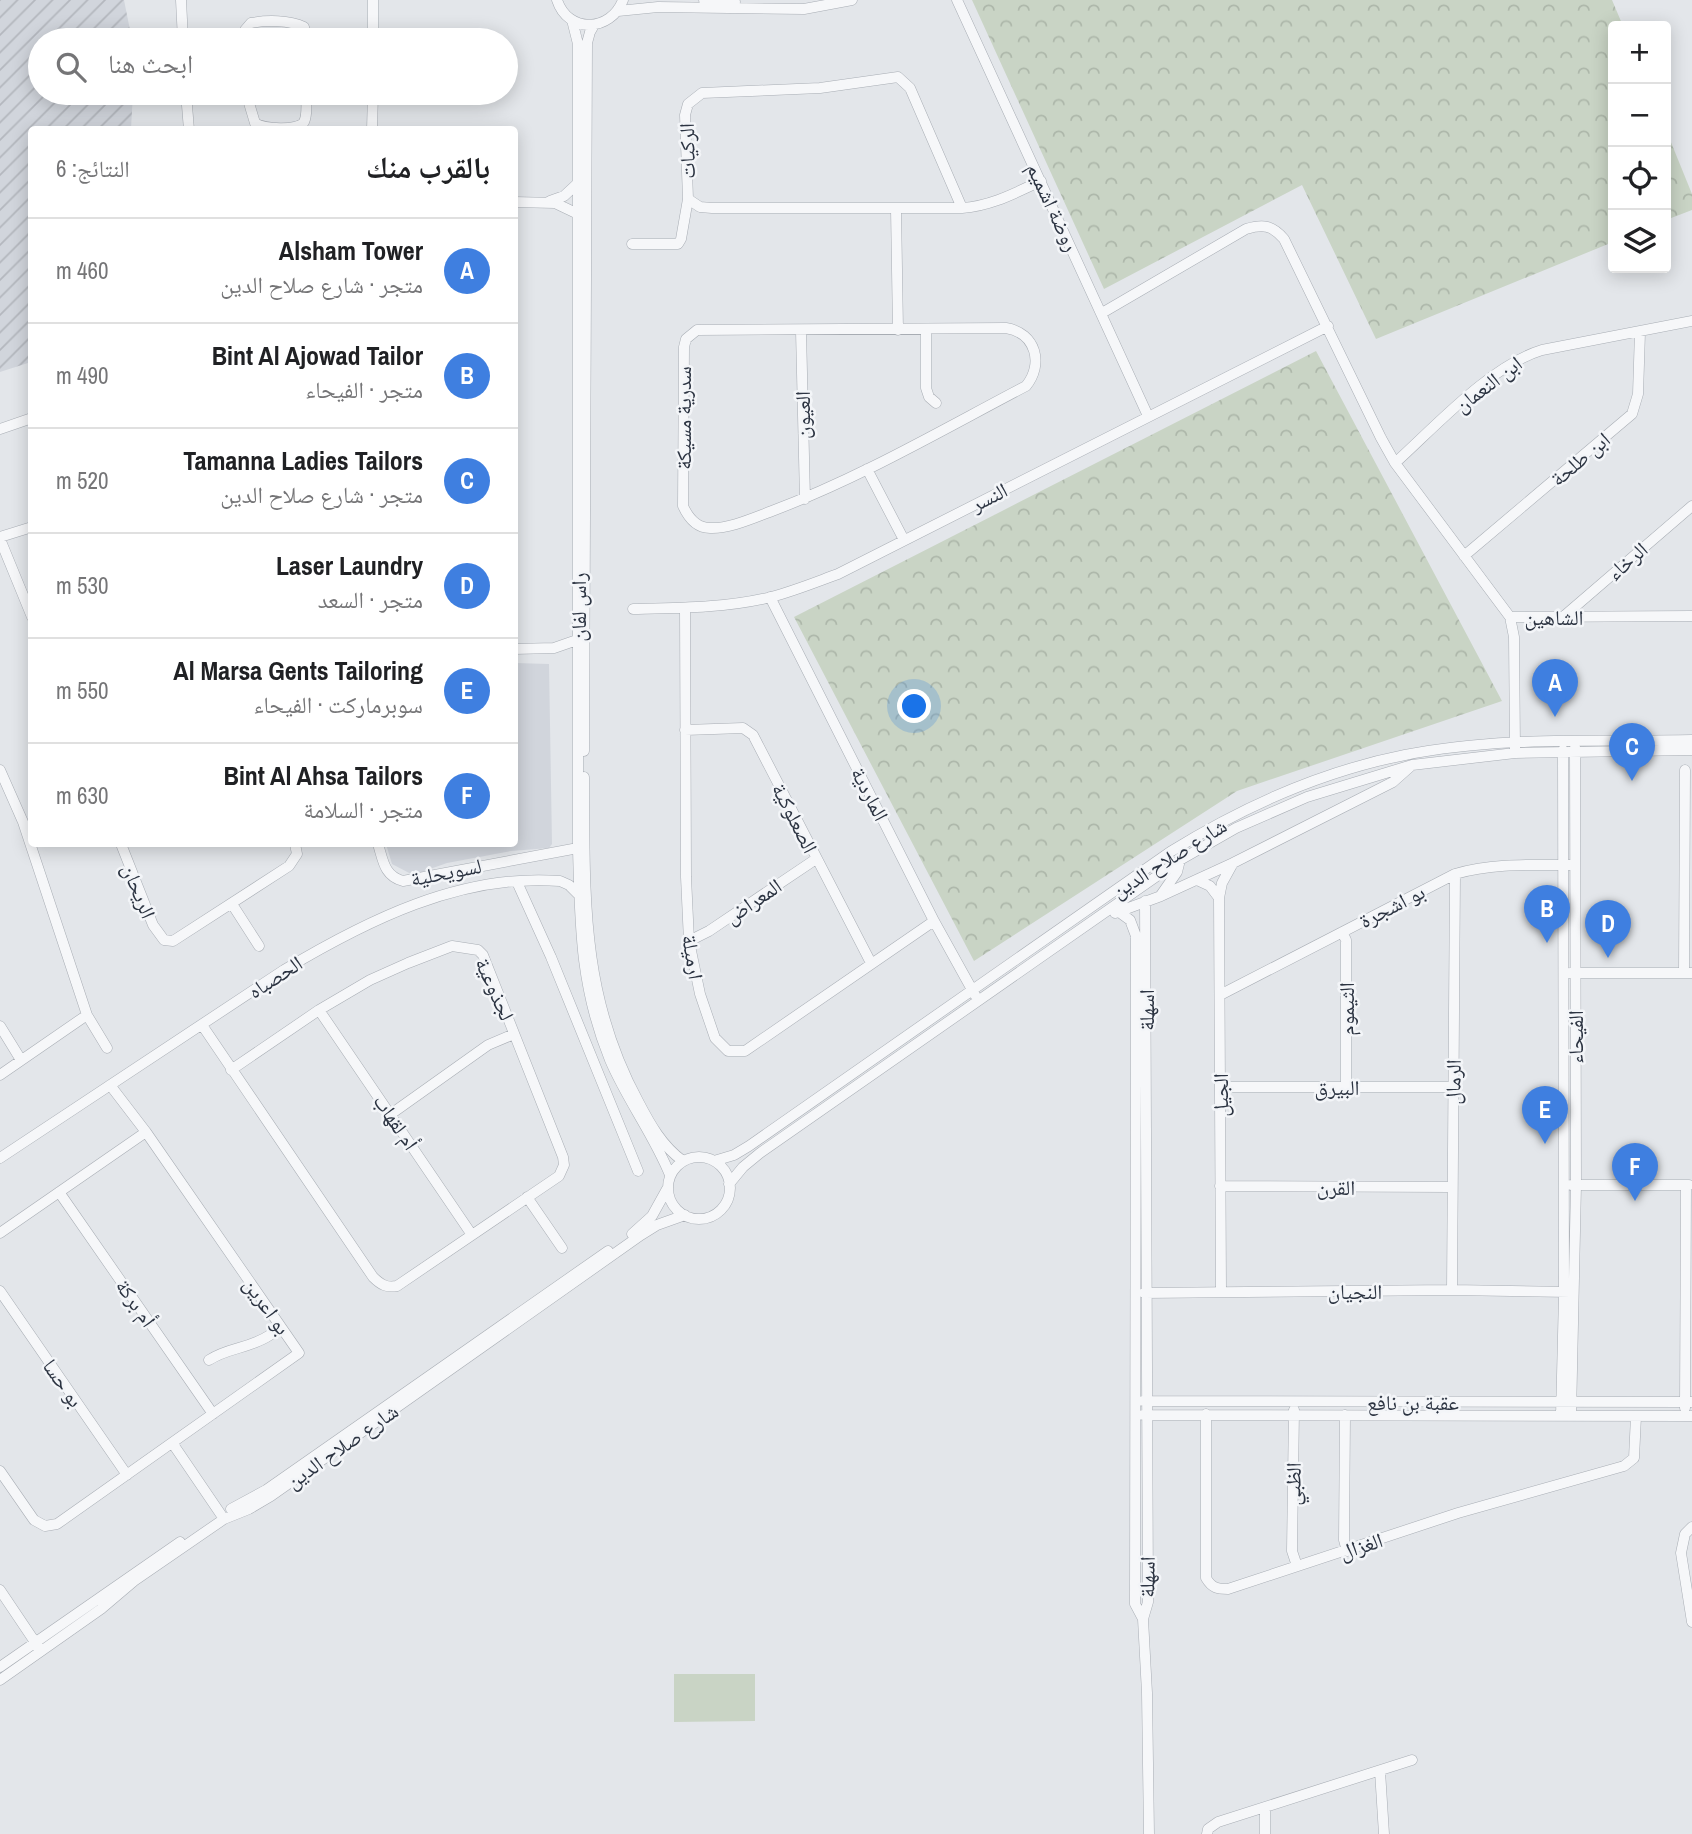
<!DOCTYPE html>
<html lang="ar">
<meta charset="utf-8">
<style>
body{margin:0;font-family:"Archivo Narrow","Noto Naskh Arabic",sans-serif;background:#f2f2f2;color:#202124;direction:rtl}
.controls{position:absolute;right:21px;top:21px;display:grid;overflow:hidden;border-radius:7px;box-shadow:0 4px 18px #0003}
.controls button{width:63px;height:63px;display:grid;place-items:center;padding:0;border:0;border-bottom:2px solid #e0e0e0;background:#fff;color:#202124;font:35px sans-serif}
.you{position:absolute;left:915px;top:707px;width:24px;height:24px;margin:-18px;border:5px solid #fff;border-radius:50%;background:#1a73e8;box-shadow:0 0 0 10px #1a73e833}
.badge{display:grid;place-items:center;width:46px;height:46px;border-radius:50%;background:#d93025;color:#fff;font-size:23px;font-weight:700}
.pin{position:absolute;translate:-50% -58px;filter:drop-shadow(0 2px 4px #0008)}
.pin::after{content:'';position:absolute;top:37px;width:24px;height:21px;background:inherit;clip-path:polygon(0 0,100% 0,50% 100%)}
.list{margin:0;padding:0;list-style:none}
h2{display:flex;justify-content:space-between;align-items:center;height:91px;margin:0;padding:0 28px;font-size:30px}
h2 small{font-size:23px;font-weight:400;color:#757577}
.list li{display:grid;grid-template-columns:46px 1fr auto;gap:21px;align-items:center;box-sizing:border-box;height:105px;padding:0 28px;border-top:2px solid #e0e0e0}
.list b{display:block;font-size:26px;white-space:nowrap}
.list p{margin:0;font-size:23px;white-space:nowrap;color:#757577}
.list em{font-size:23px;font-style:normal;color:#757577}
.icon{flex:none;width:38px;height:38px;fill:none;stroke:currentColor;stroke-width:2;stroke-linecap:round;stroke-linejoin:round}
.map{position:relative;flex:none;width:1692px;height:1834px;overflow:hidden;direction:ltr}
.search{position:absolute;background:#fff;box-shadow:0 4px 18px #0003;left:28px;top:28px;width:490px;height:77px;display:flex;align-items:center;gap:18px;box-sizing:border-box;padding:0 24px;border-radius:38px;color:#757577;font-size:26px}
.panel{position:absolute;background:#fff;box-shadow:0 4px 18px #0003;left:28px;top:126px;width:490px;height:721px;border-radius:7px;direction:rtl}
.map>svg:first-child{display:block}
.built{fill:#d1d5dc}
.industrial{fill:url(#industrial-furrows)}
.forest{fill:url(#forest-crowns)}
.pitch{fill:#c9d4c5}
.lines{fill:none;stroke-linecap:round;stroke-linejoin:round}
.minor-casing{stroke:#a8adb4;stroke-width:11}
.minor{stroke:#f6f7f9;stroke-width:10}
.labels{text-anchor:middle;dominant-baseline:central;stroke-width:5;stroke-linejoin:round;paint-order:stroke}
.street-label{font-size:21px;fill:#2c3442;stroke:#f3f5f8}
</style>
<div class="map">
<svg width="1692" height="1834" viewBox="0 0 1692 1834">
<defs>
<pattern id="industrial-furrows" width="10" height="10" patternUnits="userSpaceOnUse" patternTransform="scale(1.75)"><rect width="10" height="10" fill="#d1d5dc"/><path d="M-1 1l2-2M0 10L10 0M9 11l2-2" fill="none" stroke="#b4b7be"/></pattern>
<pattern id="forest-crowns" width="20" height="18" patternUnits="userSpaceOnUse" patternTransform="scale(1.75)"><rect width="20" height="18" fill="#c9d4c5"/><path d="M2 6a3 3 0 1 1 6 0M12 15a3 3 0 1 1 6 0" fill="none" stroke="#adb7aa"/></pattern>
</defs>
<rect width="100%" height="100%" fill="#e3e6ea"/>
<path class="built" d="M 515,663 L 549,664 L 552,844 L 549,848 L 511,851 L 447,863 L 413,875 L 392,864 L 386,844 L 514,844 Z"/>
<path class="industrial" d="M 0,0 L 124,0 L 132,40 L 40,40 L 40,93 L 133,93 L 131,129 L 32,130 L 31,362 L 0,372 Z"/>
<path class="forest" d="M 972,0 L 1612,0 L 1623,26 L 1613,26 L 1613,242 L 1376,339 L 1302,185 L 1104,289 Z
M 1666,130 L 1692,194 L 1692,210 L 1666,220 Z
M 1316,351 L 1502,701 L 1237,791 L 974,961 L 794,617 Z"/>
<path class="pitch" d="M 674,1674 L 755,1674 L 755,1721 L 674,1722 Z"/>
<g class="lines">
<g class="minor-casing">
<path id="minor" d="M 181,0 L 183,40
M 557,0 C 568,34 611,32 623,0
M 704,0 L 735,2
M 957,0 L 1148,416
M 618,11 L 658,7 L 804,9 L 852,0
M 572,20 L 578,44 L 578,848 C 580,925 580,987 610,1060 C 627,1100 654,1135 670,1175
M 245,40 L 245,30 L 251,23 C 267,20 289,20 304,27 L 306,40
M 373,40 L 373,0
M 186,93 L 189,130
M 246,93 L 255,123 C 263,129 298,131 304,122 C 308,114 306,101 306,93
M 372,130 L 373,93
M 688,199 L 700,207 L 712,208 L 962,208 C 991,206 1015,193 1041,181
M 550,201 L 564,196 L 578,183
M 514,202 L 555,203 L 578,214
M 896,209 L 898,330
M 632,244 L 678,244 L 681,239 L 688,199 L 685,115 L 688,104 L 702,93 L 820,88 L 898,77 L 910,88 L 962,208
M 1102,313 L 1246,229 C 1263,224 1272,225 1284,239 L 1381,438 L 1395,463 L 1510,617 L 1514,637 L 1515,749
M 1006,328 C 1036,333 1044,364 1026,386 C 942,430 860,478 772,511 C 753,518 729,529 710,528 C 696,528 688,517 683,506 L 684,347 L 686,339 L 697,330 Z
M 926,329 L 926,388 L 929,397 L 936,403
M 801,331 L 805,499
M 0,429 L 32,418
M 1395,463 C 1436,426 1490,366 1542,350 L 1692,321
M 867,469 L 904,540
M 0,537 L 32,527
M 0,539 L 32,617
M 1464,556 L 1632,414 L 1638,394 L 1640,332
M 770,597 L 934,921 L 975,995
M 685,608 L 686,877 L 689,941 L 700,994 L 715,1038 L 728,1051 L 745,1051 L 934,921
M 633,609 C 679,608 726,608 771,597 C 794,591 816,582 838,574 L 1328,326
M 1510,617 L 1692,616
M 1563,617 L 1692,506
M 514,649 L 554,648 L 577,640
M 685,730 L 743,728 L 753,735 L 871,963
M 584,751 L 587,43 L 590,32 L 594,25
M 0,770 L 23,822 L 87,1015 L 107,1048
M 584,777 C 585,895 580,994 638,1101 C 650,1124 662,1146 683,1161
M 121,844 L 153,925 L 164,940 L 173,941 L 289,866 L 297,854 L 295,844
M 378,844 C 383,860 384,876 403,881 L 578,848
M 1197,880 L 1210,886 L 1219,898
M 517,882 L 551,957 L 638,1171
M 1161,895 L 1177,872 L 1180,860
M 232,904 L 259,946
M 1119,912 L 1130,920 L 1136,936 L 1135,1604 L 1143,1619 L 1148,1602 L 1145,901
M 1115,913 L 1161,896 L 1233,863 L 1393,782 L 1411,766
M 1342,932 L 1346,940 L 1346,1087
M 689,941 L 709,931 L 816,859
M 1570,973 L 1692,973
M 1684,973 L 1685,770
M 1220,995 L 1455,874 C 1493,863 1531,865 1570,865
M 319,1010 L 472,1235
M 202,1025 L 373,1277 C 381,1285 387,1288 397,1286 L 559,1176 L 564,1165 L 563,1157 L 483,955 L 478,950 L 452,946 L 408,963 L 370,980 L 319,1010 L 231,1070
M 0,1026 L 21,1060
M 0,1075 L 87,1015
M 1220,1087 L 1453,1087
M 391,1114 L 488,1045 L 514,1034
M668 1188a31 31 0 1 1 62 0a31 31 0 1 1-62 0Z
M 0,1158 L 284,970 C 366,921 461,873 560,881 L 569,885 L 579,895
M 714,1161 L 734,1155 L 749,1146 L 1170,852 C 1241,808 1323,771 1405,755 C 1499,736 1597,742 1692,740
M 729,1184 L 743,1167 L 760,1153 L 1180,860 L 1236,828 L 1307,797 L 1412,765 L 1515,753 L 1692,750
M 1571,1185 L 1689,1185
M 1220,1186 L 1452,1187
M 59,1192 L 213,1414
M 527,1197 L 562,1248
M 0,1233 L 146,1132
M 632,1234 L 652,1216 L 667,1189
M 1452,1290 L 1455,874
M 0,1291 L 127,1475
M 1221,1292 L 1219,898 L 1222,883 L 1233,863
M 1144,1293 L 1452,1290 L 1570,1292
M 209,1360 C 229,1347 249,1349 270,1335
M 1143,1401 L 1692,1402
M 1685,1408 L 1686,1185
M 1294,1410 L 1292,1551 L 1297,1566
M 1206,1414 L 1206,1578 C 1212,1588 1217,1589 1228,1589 L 1458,1513 L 1624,1466 L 1634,1458 L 1636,1416
M 1143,1415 L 1692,1416
M 1345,1415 L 1344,1540 L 1347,1551
M 1561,1416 L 1564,1295 L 1563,750
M 1571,1416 L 1576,1185 L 1575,748
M 173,1444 L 224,1519
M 0,1471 L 34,1520 L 45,1526 L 57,1524 L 299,1353 L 146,1132 L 110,1085
M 231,1509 L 266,1490 L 608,1251
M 1692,1527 L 1685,1534 L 1681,1553 L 1692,1622
M 0,1590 L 39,1648
M 1143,1619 L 1147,1693 L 1149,1834
M 0,1667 L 180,1542
M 0,1680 L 101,1609 L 134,1581 L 224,1519 L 249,1509 L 271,1496 L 641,1235 L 657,1225 L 685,1215
M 1380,1771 L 1384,1834
M 1207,1834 L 1208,1829 L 1218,1822 L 1412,1760
M 1265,1834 L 1265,1807"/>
</g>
<use href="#minor" class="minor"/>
</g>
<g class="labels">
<g class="street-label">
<text transform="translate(687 151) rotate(-91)">الركيات</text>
<text transform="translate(1053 207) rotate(65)">روضة اشميم</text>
<text transform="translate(1488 384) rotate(-37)">ابن النعمان</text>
<text transform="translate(802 415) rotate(-90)">العيون</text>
<text transform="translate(683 418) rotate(-90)">سدرية مسيكة</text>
<text transform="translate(1580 459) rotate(-40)">ابن طلحة</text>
<text transform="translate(989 497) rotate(-27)">النسر</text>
<text transform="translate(1627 561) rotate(-41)">الرخاء</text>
<text transform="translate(578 607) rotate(-90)">راس لفان</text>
<text x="1554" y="617">الشاهين</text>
<text transform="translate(870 794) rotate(63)">الماردية</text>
<text transform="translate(795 818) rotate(63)">الصعلوكية</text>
<text transform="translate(1169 858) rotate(-32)">شارع صلاح الدين</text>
<text transform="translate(446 872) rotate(-11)">لسويحلية</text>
<text transform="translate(139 891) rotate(68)">الريحان</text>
<text transform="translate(753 901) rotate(-34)">المعراض</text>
<text transform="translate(1392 906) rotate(-27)">بو اشجرة</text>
<text transform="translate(693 957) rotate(81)">ارميلة</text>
<text transform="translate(275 977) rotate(-33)">الحصباه</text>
<text transform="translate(495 989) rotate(66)">لجذوعية</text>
<text transform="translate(1346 1009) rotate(-90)">الثيموم</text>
<text transform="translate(1146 1010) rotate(-90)">اسهلة</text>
<text transform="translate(1575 1037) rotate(-90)">الفيحاء</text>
<text transform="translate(1453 1082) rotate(-89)">الرمال</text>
<text x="1337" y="1087">البيرق</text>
<text transform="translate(1220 1095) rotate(-90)">الجيل</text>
<text transform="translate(396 1122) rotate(56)">أم لقهاب</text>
<text x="1336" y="1187">القرن</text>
<text x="1355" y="1291">النجيان</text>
<text transform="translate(136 1303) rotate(55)">أم بركة</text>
<text transform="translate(267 1306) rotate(55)">بو اعرين</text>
<text transform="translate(63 1383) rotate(55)">بو حسا</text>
<text x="1413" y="1402">عقبة بن نافع</text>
<text transform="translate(342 1446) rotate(-35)">شارع صلاح الدين</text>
<text transform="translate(1293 1484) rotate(-89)">الظبي</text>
<text transform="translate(1361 1546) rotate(-18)">الغزال</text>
<text transform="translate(1147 1577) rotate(-89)">اسهلة</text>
</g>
</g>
</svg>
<div class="controls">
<button>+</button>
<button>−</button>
<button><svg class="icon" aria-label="locate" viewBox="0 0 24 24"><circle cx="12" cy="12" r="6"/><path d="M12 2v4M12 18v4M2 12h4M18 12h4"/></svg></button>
<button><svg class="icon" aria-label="layers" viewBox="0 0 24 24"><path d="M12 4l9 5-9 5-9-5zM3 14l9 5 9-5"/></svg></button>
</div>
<div class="you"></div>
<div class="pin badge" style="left:1555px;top:717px;background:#3f7fe0">A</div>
<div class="pin badge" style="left:1547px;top:943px;background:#3f7fe0">B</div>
<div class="pin badge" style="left:1632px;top:781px;background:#3f7fe0">C</div>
<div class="pin badge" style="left:1608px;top:958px;background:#3f7fe0">D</div>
<div class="pin badge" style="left:1545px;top:1144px;background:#3f7fe0">E</div>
<div class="pin badge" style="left:1635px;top:1201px;background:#3f7fe0">F</div>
<div class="search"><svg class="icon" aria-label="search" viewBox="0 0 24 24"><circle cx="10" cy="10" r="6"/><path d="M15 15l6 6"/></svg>ابحث هنا</div>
<section class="panel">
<h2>بالقرب منك<small>النتائج: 6</small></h2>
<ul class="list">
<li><span class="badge" style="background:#3f7fe0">A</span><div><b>Alsham Tower</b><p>متجر · شارع صلاح الدين</p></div><em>460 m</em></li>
<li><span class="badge" style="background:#3f7fe0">B</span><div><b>Bint Al Ajowad Tailor</b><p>متجر · الفيحاء</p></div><em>490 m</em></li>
<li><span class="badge" style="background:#3f7fe0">C</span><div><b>Tamanna Ladies Tailors</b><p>متجر · شارع صلاح الدين</p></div><em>520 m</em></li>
<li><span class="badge" style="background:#3f7fe0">D</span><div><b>Laser Laundry</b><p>متجر · السعد</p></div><em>530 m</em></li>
<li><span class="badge" style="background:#3f7fe0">E</span><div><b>Al Marsa Gents Tailoring</b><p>سوبرماركت · الفيحاء</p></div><em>550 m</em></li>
<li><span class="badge" style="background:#3f7fe0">F</span><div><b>Bint Al Ahsa Tailors</b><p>متجر · السلامة</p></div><em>630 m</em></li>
</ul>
</section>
</div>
